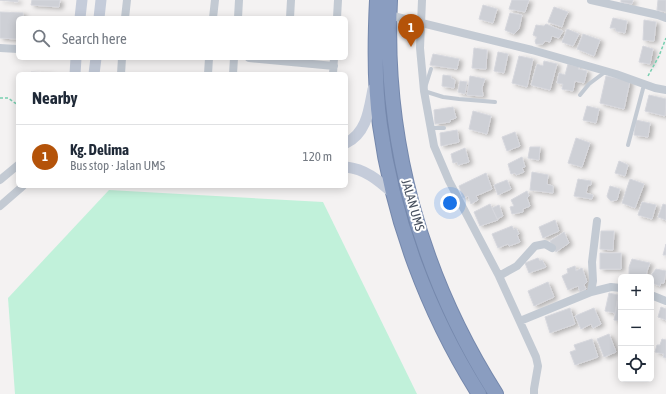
<!DOCTYPE html>
<meta charset="utf-8">
<style>
body{margin:0;font-family:"Asap Condensed",sans-serif;background:#f6f6f7;color:#1f2937}
.controls{position:absolute;right:12px;bottom:12px;display:grid;overflow:hidden;border-radius:6px;box-shadow:0 2px 10px #0003}
.controls button{width:36px;height:36px;display:grid;place-items:center;padding:0;border:0;border-bottom:1px solid #e0e1e3;background:#fff;color:#1f2937;font:20px sans-serif}
.you{position:absolute;left:450px;top:203px;width:14px;height:14px;margin:-10px;border:3px solid #fff;border-radius:50%;background:#1a73e8;box-shadow:0 0 0 6px #1a73e833}
.badge{display:grid;place-items:center;width:26px;height:26px;border-radius:50%;background:#b45309;color:#fff;font-size:13px;font-weight:700}
.pin{position:absolute;translate:-50% -33px;filter:drop-shadow(0 1px 2px #0008)}
.pin::after{content:'';position:absolute;top:21px;width:14px;height:12px;background:inherit;clip-path:polygon(0 0,100% 0,50% 100%)}
.list{margin:0;padding:0;list-style:none}
h2{display:flex;justify-content:space-between;align-items:center;height:52px;margin:0;padding:0 16px;font-size:17px}
h2 small{font-size:13px;font-weight:400;color:#747a83}
.list li{display:grid;grid-template-columns:26px 1fr auto;gap:12px;align-items:center;box-sizing:border-box;height:64px;padding:0 16px;border-top:1px solid #e0e1e3}
.list b{display:block;font-size:15px;white-space:nowrap}
.list p{margin:0;font-size:13px;white-space:nowrap;color:#747a83}
.list em{font-size:13px;font-style:normal;color:#747a83}
.icon{flex:none;width:22px;height:22px;fill:none;stroke:currentColor;stroke-width:2;stroke-linecap:round;stroke-linejoin:round}
.map{position:relative;flex:none;width:666px;height:394px;overflow:hidden}
.search{position:absolute;background:#fff;box-shadow:0 2px 10px #0003;left:16px;top:16px;width:332px;height:44px;display:flex;align-items:center;gap:10px;box-sizing:border-box;padding:0 14px;border-radius:6px;color:#747a83;font-size:15px}
.panel{position:absolute;background:#fff;box-shadow:0 2px 10px #0003;left:16px;top:72px;width:332px;height:116px;border-radius:6px}
.map>svg:first-child{display:block}
.green{fill:#c1f1da}
.building{fill:#ced0d6;stroke:#d6d7dd;filter:url(#shadow)}
.lines{fill:none;stroke-linecap:round;stroke-linejoin:round}
.highway-casing{stroke:#7588ac;stroke-width:16}
.path{stroke:#78cfb0;stroke-width:1.5;stroke-dasharray:3 2;stroke-linecap:butt}
.lane{stroke:#c3cad3;stroke-width:4}
.street{stroke:#c3cad3;stroke-width:8}
.secondary{stroke:#c5ccda;stroke-width:11}
.highway{stroke:#8a9dc0;stroke-width:14}
.labels{text-anchor:middle;dominant-baseline:central;stroke-width:4;stroke-linejoin:round;paint-order:stroke}
.street-label{font-size:13px;fill:#495260;stroke:#fff}
</style>
<div class="map">
<svg width="666" height="394" viewBox="0 0 666 394">
<defs>
<filter id="shadow"><feDropShadow dx="3.5" dy="2" stdDeviation="2" flood-color="#0004"/></filter>
</defs>
<rect width="100%" height="100%" fill="#f4f2f2"/>
<path class="green" d="M 109,190 L 323,202 L 417,394 L 15,394 L 8,298 Z"/>
<path class="building" d="M 0,0 L 18,0 L 18,2 Z
M 32,0 L 60,0 L 59,7 L 31,5 Z
M 512,0 L 529,0 L 525,12 L 509,9 Z
M 621,0 L 633,0 L 632,4 L 621,2 Z
M 658,0 L 666,0 L 666,12 L 657,10 Z
M 483,5 L 497,9 L 493,23 L 479,19 Z
M 554,7 L 568,12 L 564,20 L 562,27 L 548,22 Z
M 0,12 L 23,13 L 23,18 L 18,18 L 18,39 L 0,38 Z
M 510,13 L 522,15 L 519,29 L 514,34 L 505,30 Z
M 613,18 L 627,21 L 625,33 L 616,31 L 615,28 L 610,28 Z
M 644,20 L 656,22 L 654,41 L 643,40 Z
M 546,24 L 563,31 L 559,38 L 552,36 L 550,42 L 545,41 L 543,44 L 536,44 L 535,41 L 537,37 L 533,35 L 536,25 L 544,26 Z
M 567,29 L 579,34 L 573,46 L 562,42 Z
M 583,34 L 600,40 L 594,56 L 577,49 Z
M 643,46 L 653,49 L 650,64 L 639,62 Z
M 474,48 L 487,50 L 486,69 L 472,68 Z
M 498,52 L 508,54 L 504,73 L 494,71 Z
M 433,54 L 459,59 L 457,69 L 430,65 Z
M 519,56 L 533,59 L 527,87 L 512,83 Z
M 544,61 L 557,64 L 550,90 L 531,85 L 537,64 L 543,66 Z
M 568,64 L 579,67 L 578,69 L 587,71 L 584,83 L 575,81 L 573,91 L 562,89 L 563,84 L 557,83 L 559,73 L 565,75 Z
M 31,72 L 51,73 L 51,74 L 31,74 Z
M 443,75 L 451,76 L 451,78 L 455,80 L 454,88 L 442,86 Z
M 470,76 L 485,79 L 482,88 L 483,96 L 467,95 Z
M 606,76 L 630,81 L 624,109 L 600,103 Z
M 460,81 L 467,82 L 465,94 L 458,92 Z
M 649,95 L 666,99 L 665,116 L 645,111 Z
M 587,106 L 599,109 L 596,123 L 583,120 Z
M 453,107 L 456,118 L 450,120 L 450,122 L 435,124 L 434,110 Z
M 473,111 L 491,116 L 487,134 L 469,129 Z
M 636,120 L 650,123 L 648,137 L 634,135 Z
M 457,130 L 459,142 L 441,146 L 440,133 Z
M 515,132 L 520,146 L 507,151 L 502,137 Z
M 576,138 L 590,143 L 582,167 L 568,163 Z
M 530,147 L 540,147 L 539,160 L 528,158 Z
M 465,148 L 469,162 L 458,165 L 457,162 L 453,163 L 451,154 Z
M 522,157 L 525,167 L 522,168 L 524,172 L 516,175 L 515,173 L 511,174 L 508,164 Z
M 619,161 L 628,165 L 625,176 L 615,173 Z
M 532,172 L 548,175 L 547,184 L 553,186 L 553,193 L 530,190 Z
M 486,173 L 492,189 L 476,196 L 478,200 L 471,204 L 468,196 L 463,198 L 459,186 Z
M 578,179 L 591,181 L 591,185 L 588,185 L 586,193 L 593,195 L 592,199 L 574,196 Z
M 630,179 L 644,184 L 635,208 L 622,203 Z
M 507,180 L 511,189 L 498,195 L 494,185 Z
M 610,186 L 620,189 L 617,200 L 611,201 L 608,198 L 607,196 Z
M 527,191 L 529,196 L 527,198 L 530,206 L 523,209 L 523,212 L 512,214 L 510,207 L 514,206 L 511,200 Z
M 642,202 L 656,205 L 652,219 L 638,215 Z
M 490,204 L 498,220 L 480,226 L 474,212 Z
M 663,204 L 666,205 L 666,220 L 658,217 Z
M 499,205 L 503,216 L 497,219 L 492,208 Z
M 555,220 L 559,231 L 543,238 L 539,227 Z
M 512,226 L 514,230 L 516,228 L 519,234 L 517,235 L 520,242 L 509,246 L 508,244 L 498,248 L 492,234 Z
M 601,231 L 614,231 L 613,250 L 600,249 Z
M 564,232 L 569,243 L 556,252 L 550,241 Z
M 666,244 L 666,255 L 663,255 Z
M 600,253 L 621,253 L 621,269 L 600,269 Z
M 538,258 L 540,261 L 542,260 L 546,267 L 529,273 L 525,263 Z
M 632,259 L 650,263 L 647,271 L 646,277 L 635,277 L 629,275 L 629,267 Z
M 575,266 L 576,271 L 582,268 L 587,282 L 584,285 L 586,289 L 580,292 L 578,286 L 568,290 L 562,276 L 568,273 L 567,269 Z
M 656,269 L 666,271 L 664,283 L 661,283 L 660,286 L 652,283 L 652,274 Z
M 548,282 L 554,297 L 534,306 L 528,291 Z
M 609,293 L 618,295 L 615,313 L 605,311 Z
M 618,301 L 621,301 L 621,321 L 614,320 Z
M 661,307 L 666,309 L 666,320 L 658,317 Z
M 570,308 L 575,324 L 550,333 L 545,317 Z
M 594,308 L 601,324 L 593,328 L 591,324 L 581,329 L 575,316 Z
M 609,334 L 616,352 L 604,357 L 597,339 Z
M 592,339 L 598,357 L 575,365 L 570,352 L 576,350 L 574,345 Z
M 662,339 L 666,340 L 666,358 L 663,357 L 664,354 L 655,352 L 657,345 L 660,345 Z"/>
<g class="lines">
<g class="highway-casing">
<path id="highway" d="M 377,0 C 375,41 374,84 380,125 C 393,220 428,313 479,394
M 390,0 C 383,140 421,276 496,394"/>
</g>
<path class="path" d="M 648,76 L 659,56 L 666,38
M 0,98 L 8,98 L 18,105"/>
<path class="lane" d="M 431,69 L 424,91 L 443,97 L 459,99 L 495,102
M 580,95 L 589,84 L 605,72
M 431,128 L 444,128
M 628,145 L 644,85"/>
<path class="street" d="M 422,0 L 420,48 L 424,91 L 434,146 L 449,181 L 499,276 L 536,357 L 538,366 L 534,389 L 534,394
M 591,0 L 658,15 L 666,18
M 389,15 L 532,50 L 616,74 L 655,88 L 666,90
M 125,18 L 127,0
M 213,18 L 215,0
M 238,18 L 239,0
M 290,18 L 291,0
M 337,18 L 338,0
M 0,48 L 18,49
M 249,58 L 334,66
M 121,74 L 122,58
M 208,74 L 209,58
M 233,74 L 234,58
M 333,74 L 334,58
M 0,180 L 18,165
M 0,206 L 23,186
M 499,276 L 517,266 L 535,246 L 545,244 L 552,248
M 591,292 L 593,281 L 592,262 L 597,221
M 651,295 L 666,301
M 520,321 L 591,292 L 611,287 L 621,288"/>
<path class="secondary" d="M 80,18 L 82,0
M 99,18 L 101,0
M 75,74 L 76,58
M 94,74 L 96,58
M 346,143 C 367,133 369,109 373,89
M 346,167 C 366,169 379,181 394,194"/>
<use href="#highway" class="highway"/>
</g>
<g class="labels">
<g class="street-label">
<text transform="translate(413 205) rotate(74)">JALAN UMS</text>
</g>
</g>
</svg>
<div class="controls">
<button>+</button>
<button>−</button>
<button><svg class="icon" aria-label="locate" viewBox="0 0 24 24"><circle cx="12" cy="12" r="6"/><path d="M12 2v4M12 18v4M2 12h4M18 12h4"/></svg></button>
</div>
<div class="you"></div>
<div class="pin badge" style="left:411px;top:47px">1</div>
<div class="search"><svg class="icon" aria-label="search" viewBox="0 0 24 24"><circle cx="10" cy="10" r="6"/><path d="M15 15l6 6"/></svg>Search here</div>
<section class="panel">
<h2>Nearby<small></small></h2>
<ul class="list">
<li><span class="badge">1</span><div><b>Kg. Delima</b><p>Bus stop · Jalan UMS</p></div><em>120 m</em></li>
</ul>
</section>
</div>
